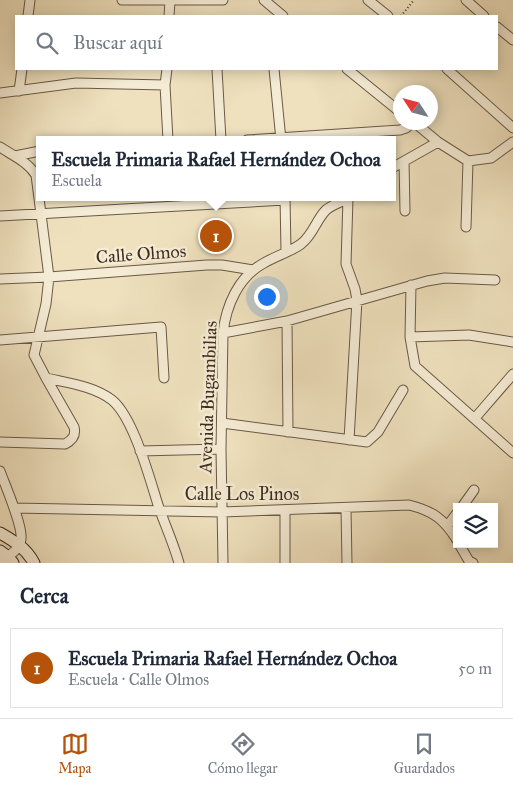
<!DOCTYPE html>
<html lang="es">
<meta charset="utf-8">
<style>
body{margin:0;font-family:"IM FELL Great Primer",serif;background:#f6f6f7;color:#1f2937}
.controls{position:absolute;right:15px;bottom:15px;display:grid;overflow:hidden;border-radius:0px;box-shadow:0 2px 12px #0003}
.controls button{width:45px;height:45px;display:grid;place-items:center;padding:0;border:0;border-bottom:1px solid #e0e1e3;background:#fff;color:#1f2937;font:25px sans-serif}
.compass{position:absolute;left:393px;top:85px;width:45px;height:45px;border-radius:50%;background:#fff;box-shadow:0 2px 12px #0003;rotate:306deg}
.you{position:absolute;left:266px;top:296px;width:18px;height:18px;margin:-12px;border:4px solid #fff;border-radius:50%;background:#1a73e8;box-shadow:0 0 0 8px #1a73e833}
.badge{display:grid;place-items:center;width:32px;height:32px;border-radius:50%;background:#b45309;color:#fff;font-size:16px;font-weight:700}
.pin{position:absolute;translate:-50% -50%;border:2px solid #fff;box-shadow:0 1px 5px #0006}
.popup{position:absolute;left:36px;top:136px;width:360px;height:65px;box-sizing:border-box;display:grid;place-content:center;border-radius:0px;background:#fff;filter:drop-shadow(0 1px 4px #0005);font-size:16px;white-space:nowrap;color:#747a83}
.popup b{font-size:19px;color:#1f2937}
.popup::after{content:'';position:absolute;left:50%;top:100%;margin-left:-10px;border:10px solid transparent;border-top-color:#fff}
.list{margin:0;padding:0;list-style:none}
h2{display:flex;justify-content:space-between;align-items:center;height:65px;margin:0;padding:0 20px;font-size:21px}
h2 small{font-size:16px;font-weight:400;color:#747a83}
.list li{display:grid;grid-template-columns:32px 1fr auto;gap:15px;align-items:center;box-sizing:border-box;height:80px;margin:0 10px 10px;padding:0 10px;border:1px solid #e0e1e3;border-radius:0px}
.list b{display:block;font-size:19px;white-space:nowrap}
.list p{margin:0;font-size:16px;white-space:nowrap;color:#747a83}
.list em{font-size:16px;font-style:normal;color:#747a83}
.icon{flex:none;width:28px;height:28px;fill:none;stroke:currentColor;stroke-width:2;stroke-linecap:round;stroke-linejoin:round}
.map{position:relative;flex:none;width:513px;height:563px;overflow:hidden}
.search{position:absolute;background:#fff;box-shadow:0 2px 12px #0003;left:15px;right:15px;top:15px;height:55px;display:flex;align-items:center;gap:12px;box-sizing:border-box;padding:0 18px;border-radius:0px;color:#747a83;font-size:19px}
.sheet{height:155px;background:#fff}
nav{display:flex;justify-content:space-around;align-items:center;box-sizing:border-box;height:70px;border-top:1px solid #e0e1e3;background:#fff;font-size:14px;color:#747a83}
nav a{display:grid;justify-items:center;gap:2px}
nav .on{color:#b45309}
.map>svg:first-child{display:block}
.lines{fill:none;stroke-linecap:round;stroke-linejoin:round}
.minor-casing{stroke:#6a5946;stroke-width:11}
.secondary-casing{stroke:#3d2c1e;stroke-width:13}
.path{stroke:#3d2c1e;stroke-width:2;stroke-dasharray:1 2.5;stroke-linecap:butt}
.minor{stroke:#f5ecd5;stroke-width:9}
.secondary{stroke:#f5ecd5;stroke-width:11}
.labels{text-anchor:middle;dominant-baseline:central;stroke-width:5;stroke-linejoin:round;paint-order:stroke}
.street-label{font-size:18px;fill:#3d2c1e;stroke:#f5ecd5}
</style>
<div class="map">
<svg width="513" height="563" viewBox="0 0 513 563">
<rect width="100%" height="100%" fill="#efe1be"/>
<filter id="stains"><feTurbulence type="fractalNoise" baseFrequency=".004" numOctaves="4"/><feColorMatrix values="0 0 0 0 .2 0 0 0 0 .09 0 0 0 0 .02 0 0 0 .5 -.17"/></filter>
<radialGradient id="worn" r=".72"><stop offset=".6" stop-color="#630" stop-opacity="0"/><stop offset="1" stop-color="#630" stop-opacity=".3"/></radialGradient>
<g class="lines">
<g class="minor-casing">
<path id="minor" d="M 122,0 L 223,0
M 264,0 L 283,16
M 368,0 L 388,16
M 466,0 L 484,16
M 28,16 L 30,0
M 169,16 L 170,1
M 497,27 L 513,40
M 167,69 L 165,85 L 168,140
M 217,69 L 221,140
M 274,69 L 281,140
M 347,69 L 400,112
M 447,69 L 513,128
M 19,91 L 22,69
M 0,93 L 76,83 L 165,85
M 414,122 L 438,142 L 468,161
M 247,140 L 400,130 L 406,128 L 413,122
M 0,147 C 12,155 28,162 36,175 L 49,277 L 46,304 L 34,355 L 46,378 C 68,383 94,386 112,400 C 134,418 150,480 159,508 C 166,527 174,545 179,563
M 15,156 L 40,151
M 404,161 L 405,211
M 468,161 L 491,158 L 513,142
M 392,168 L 438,142
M 285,197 L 286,252
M 348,198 L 346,264 L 355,289 L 357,300 L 349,440
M 0,216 L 285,200
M 466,227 L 468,161
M 0,279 L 49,277 L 207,265 L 222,265 L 253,270
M 411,285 L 410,337 L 415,366 L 513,453
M 287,321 L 288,432
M 223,333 L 287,321 L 427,281 L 445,278 L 495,280
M 410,337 L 469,335 L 513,342
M 0,340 L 161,327 L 164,378
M 475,418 L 513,374
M 222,423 L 367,442 L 378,432 L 403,390
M 0,442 L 65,444 C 73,440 76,435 74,427 L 46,378
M 140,451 L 221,449
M 0,471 C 5,485 23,526 21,539 C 20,549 8,557 0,561
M 462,507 L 474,490
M 14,508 L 222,512 L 409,505 C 433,511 444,519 457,540
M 346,508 L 347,563
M 285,511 L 285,563
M 448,525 L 457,513
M 459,544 L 469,561 L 473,563
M 223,563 L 221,449 L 223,333 C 226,306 238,277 264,263 C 276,256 290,252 301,244 C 313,235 316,220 326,210 C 333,204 342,202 350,197"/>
</g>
<g class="secondary-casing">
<path id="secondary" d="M 0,533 C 14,541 26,548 34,563
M 0,551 L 8,557 L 13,563"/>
</g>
<path class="path" d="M 401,16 L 414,0"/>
<use href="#minor" class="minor"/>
<use href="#secondary" class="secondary"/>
</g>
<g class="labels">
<g class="street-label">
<text transform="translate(141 254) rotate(-4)">Calle Olmos</text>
<text transform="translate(208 397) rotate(-88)">Avenida Bugambilias</text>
<text x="242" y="494">Calle Los Pinos</text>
</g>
</g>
<rect width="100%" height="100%" filter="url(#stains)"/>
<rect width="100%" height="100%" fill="url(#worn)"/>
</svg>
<div class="controls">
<button><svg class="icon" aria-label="layers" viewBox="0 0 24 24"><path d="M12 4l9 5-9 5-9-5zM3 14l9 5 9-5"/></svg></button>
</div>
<svg class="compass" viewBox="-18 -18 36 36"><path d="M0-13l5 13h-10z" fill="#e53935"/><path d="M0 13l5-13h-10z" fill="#747a83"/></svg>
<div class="you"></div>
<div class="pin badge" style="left:216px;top:236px">1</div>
<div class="popup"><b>Escuela Primaria Rafael Hernández Ochoa</b>Escuela</div>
<div class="search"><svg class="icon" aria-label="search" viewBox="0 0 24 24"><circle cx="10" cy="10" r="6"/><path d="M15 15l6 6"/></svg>Buscar aquí</div>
</div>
<section class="sheet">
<h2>Cerca<small></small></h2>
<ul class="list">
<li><span class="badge">1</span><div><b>Escuela Primaria Rafael Hernández Ochoa</b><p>Escuela · Calle Olmos</p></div><em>50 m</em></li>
</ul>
</section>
<nav>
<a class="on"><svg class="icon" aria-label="map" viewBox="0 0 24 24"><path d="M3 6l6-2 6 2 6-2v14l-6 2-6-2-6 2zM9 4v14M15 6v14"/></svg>Mapa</a>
<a><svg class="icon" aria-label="directions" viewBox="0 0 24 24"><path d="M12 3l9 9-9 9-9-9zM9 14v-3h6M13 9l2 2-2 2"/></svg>Cómo llegar</a>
<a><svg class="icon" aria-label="saved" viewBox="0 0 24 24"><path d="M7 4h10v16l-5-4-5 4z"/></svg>Guardados</a>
</nav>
